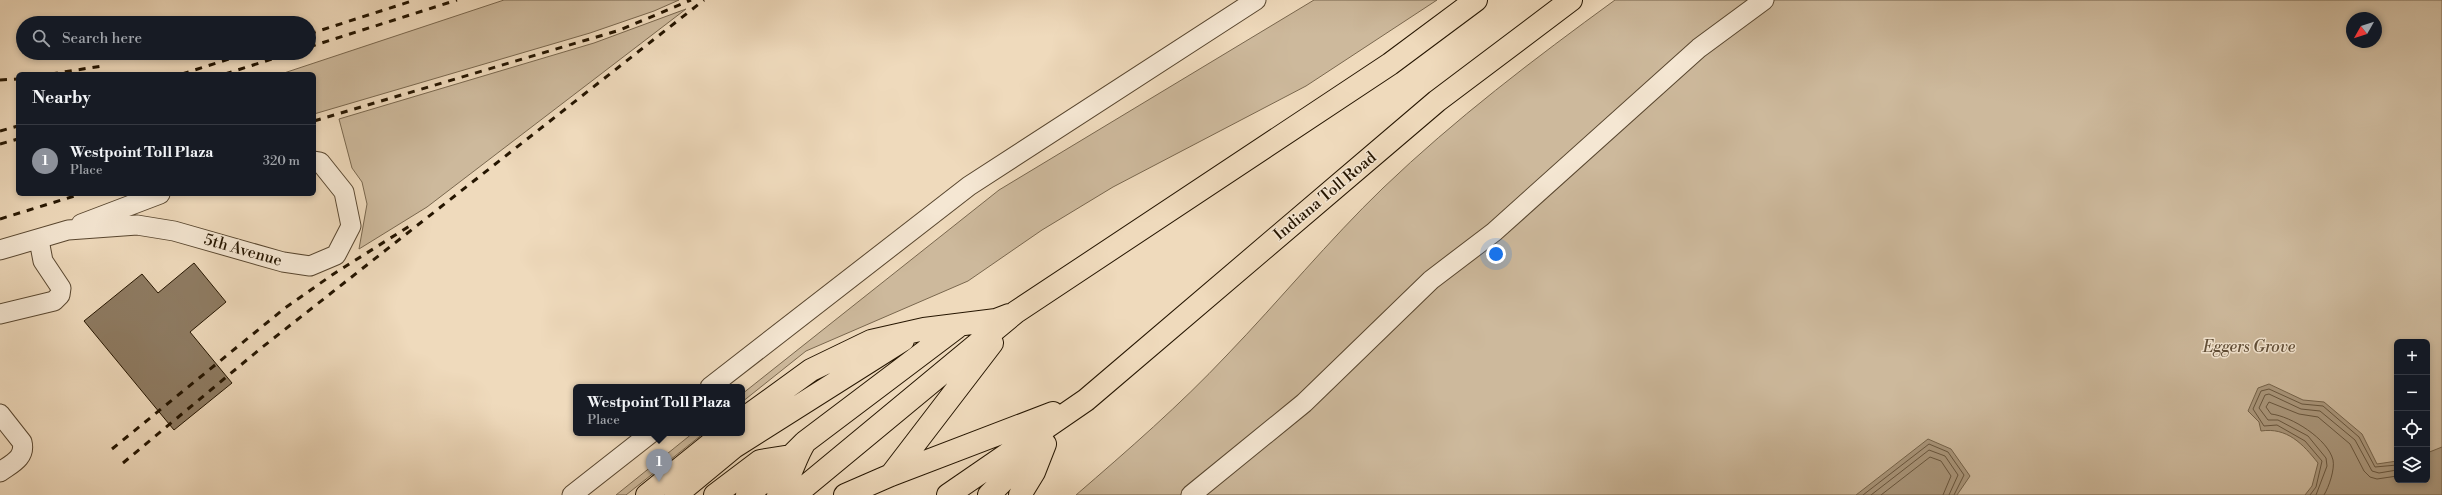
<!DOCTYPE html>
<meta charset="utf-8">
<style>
body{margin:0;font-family:"Libre Bodoni",serif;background:#242831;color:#f1f3f6}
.controls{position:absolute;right:12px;bottom:12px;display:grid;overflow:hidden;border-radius:6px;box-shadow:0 2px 6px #0003}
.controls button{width:36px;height:36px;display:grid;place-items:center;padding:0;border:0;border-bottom:1px solid #363941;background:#171b24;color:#f1f3f6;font:20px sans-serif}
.compass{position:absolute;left:2346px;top:12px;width:36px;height:36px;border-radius:50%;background:#171b24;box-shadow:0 2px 6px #0003;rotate:231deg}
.you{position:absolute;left:1496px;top:254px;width:14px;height:14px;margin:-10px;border:3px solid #fff;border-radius:50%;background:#1a73e8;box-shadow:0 0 0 6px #1a73e833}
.badge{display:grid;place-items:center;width:26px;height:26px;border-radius:50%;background:#8c9099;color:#fff;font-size:13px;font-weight:700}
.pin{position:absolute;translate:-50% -33px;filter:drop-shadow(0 1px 2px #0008)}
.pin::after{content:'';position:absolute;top:21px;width:14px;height:12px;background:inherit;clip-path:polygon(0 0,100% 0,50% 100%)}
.popup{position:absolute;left:573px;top:384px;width:172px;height:52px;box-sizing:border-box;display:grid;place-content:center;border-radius:6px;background:#171b24;filter:drop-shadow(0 1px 3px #0005);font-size:13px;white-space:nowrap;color:#9ea1a6}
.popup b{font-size:15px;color:#f1f3f6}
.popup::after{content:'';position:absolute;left:50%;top:100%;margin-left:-8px;border:8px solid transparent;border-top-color:#171b24}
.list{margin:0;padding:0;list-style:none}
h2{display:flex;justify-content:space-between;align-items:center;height:52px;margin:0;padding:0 16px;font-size:17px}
h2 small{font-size:13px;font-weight:400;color:#9ea1a6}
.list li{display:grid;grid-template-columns:26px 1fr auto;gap:12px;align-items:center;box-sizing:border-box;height:72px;padding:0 16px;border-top:1px solid #363941}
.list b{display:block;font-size:15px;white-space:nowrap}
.list p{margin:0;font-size:13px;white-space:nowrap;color:#9ea1a6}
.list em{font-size:13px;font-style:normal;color:#9ea1a6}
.icon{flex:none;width:22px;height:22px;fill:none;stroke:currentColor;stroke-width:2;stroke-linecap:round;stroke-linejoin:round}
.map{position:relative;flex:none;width:2442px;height:495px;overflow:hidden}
.search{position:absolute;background:#171b24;box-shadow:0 2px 6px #0003;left:16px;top:16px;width:300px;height:44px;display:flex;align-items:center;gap:10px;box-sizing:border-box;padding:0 14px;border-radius:22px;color:#9ea1a6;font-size:15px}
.panel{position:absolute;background:#171b24;box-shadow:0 2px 6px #0003;left:16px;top:72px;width:300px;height:124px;border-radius:6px}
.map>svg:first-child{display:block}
.green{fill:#cdb99c;stroke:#79674e;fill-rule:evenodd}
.water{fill:#aa977c;stroke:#75634a}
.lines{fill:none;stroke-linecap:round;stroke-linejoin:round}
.shore{stroke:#68563e;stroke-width:1}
.building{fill:#8e7b62;stroke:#251500}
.minor-casing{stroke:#58462f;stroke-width:21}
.highway-casing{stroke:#251500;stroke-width:24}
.minor{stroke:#f5e7d3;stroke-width:19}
.highway{stroke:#efdabc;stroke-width:22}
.rail{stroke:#251500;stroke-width:3;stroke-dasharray:7 7;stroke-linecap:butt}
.labels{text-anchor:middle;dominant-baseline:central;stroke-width:3;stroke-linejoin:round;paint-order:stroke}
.street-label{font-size:16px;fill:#251500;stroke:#f5e7d3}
.park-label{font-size:16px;font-style:italic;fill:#604e37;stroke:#f5e7d3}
</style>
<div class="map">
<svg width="2442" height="495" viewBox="0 0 2442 495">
<rect width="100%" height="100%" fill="#efdabc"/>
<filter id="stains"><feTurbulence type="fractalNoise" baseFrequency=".005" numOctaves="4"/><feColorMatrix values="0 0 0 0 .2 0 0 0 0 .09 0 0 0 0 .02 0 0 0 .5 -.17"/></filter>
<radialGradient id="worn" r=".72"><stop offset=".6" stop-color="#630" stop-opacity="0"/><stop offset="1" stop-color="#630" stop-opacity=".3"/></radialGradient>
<path class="green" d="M 504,0 L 679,0 L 654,11 L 590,33 L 314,114 L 314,74 L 281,74 Z
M 1314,0 L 1437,0 L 1306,86 L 1113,187 L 1042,230 L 968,281 L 806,351 L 742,402 L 742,394 L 999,190 Z
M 1615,0 L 2442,0 L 2442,495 L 1076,495 C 1128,450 1180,405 1227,355 C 1280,300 1328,241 1383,188 C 1455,119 1534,59 1615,0 ZM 2352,18 L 2376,18 L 2376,42 L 2352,42 ZM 2397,342 L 2427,342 L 2427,480 L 2397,480 Z
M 686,9 L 427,207 L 359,249 L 367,204 L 362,182 L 352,168 L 339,119 L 594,43 Z
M 693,433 L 704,433 L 626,495 L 616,495 Z"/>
<path class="water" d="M 2269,384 L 2303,400 L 2324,402 L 2362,434 L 2377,464 L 2397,461 L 2397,480 L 2427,480 L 2427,453 L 2442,447 L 2442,495 L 2305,495 L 2312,486 L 2318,463 C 2303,444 2287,427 2261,431 L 2259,422 L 2248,411 L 2258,388 Z
M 1928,439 L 1951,449 L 1970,476 L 1957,495 L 1856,495 Z"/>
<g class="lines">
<path class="shore" d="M 1863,495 L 1929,444 L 1948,452 L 1964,475 L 1954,495
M 1871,495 L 1929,450 L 1945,456 L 1958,475 L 1949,495
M 1881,495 L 1930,457 L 1941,461 L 1951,476 L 1943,495
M 2310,495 L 2316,487 L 2322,461 L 2305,441 L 2277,425 L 2264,426 L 2253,409 L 2261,391 L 2269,389 L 2302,404 L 2323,406 L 2359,437 L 2375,467 L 2397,465
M 2316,495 L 2327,466 L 2326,458 L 2308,436 L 2278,420 L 2268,420 L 2259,408 L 2265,395 L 2269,394 L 2301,409 L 2320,411 L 2355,440 L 2372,471 L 2379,473 L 2397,470
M 2324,495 C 2329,487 2335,469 2333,460 C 2328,439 2291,416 2271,414 L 2266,407 L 2269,402 L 2299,414 L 2318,417 L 2350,444 L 2364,471 L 2370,477 L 2377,479 L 2397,476"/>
</g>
<path class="building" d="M 194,263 L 226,302 L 190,332 L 232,383 L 174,430 L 84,321 L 142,274 L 158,293 Z"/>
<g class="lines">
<g class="minor-casing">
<path id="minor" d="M 81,224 L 160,194
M 0,250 L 68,230 L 137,225 L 174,231 L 283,262 L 310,266 L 336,255 L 351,226 L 344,192 L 320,162 L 314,161
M 0,314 L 54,301 L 60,295 L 61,288 L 43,261 L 39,240
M 710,387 L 969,186 L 1256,0
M 0,414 L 22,442 C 26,458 11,464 0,472
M 572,495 L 651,433
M 1191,495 L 1304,403 L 1431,280 L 1494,232 L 1699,48 L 1764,0"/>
</g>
<g class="highway-casing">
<path id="highway" d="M 742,420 L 811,370 L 871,341 L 924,329 L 996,320 L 1009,315
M 891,475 L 992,343
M 647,495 L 724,433
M 676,495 L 734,447 L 903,340
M 715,495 L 760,461 L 791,456 L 804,443
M 747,495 L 795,457
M 778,495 C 791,479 794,459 805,442 L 960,325
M 795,495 L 1016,312 L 1390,64 L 1476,0
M 845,495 L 891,475 L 1053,413
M 948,495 L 1086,400 L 1437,101 L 1571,0
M 989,495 L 1042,442
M 1020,495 L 1034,472 L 1045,444"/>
</g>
<use href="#minor" class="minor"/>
<use href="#highway" class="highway"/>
<path class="rail" d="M 309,34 L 415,0
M 309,47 L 457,0
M 51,74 L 102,66
M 182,74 L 248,53
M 225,74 L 291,53
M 0,80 L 18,79
M 314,121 L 620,30 L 691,0
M 0,131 L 18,126
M 0,144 L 18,139
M 0,219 L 81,194
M 112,449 L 285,308 L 332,275 L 411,225
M 123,463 L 260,349 L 704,0"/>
</g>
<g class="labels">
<g class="street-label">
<text transform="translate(1325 196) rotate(-40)">Indiana Toll Road</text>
<text transform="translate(243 250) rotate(16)">5th Avenue</text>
</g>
<g class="park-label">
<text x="2249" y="347">Eggers Grove</text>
</g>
</g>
<rect width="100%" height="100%" filter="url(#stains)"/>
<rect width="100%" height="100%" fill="url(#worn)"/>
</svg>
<div class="controls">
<button>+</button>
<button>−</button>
<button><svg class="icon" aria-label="locate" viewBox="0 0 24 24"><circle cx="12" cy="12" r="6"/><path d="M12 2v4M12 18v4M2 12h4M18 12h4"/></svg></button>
<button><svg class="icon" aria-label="layers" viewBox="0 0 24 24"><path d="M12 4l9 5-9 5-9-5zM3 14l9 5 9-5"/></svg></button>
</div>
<svg class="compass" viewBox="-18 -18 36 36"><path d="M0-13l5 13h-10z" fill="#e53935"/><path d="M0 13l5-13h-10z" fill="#9ea1a6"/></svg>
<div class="you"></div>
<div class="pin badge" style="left:659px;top:482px">1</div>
<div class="popup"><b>Westpoint Toll Plaza</b>Place</div>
<div class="search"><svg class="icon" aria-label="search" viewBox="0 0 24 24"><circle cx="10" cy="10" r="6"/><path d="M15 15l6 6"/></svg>Search here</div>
<section class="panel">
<h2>Nearby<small></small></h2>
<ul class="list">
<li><span class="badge">1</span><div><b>Westpoint Toll Plaza</b><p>Place</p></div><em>320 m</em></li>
</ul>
</section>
</div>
